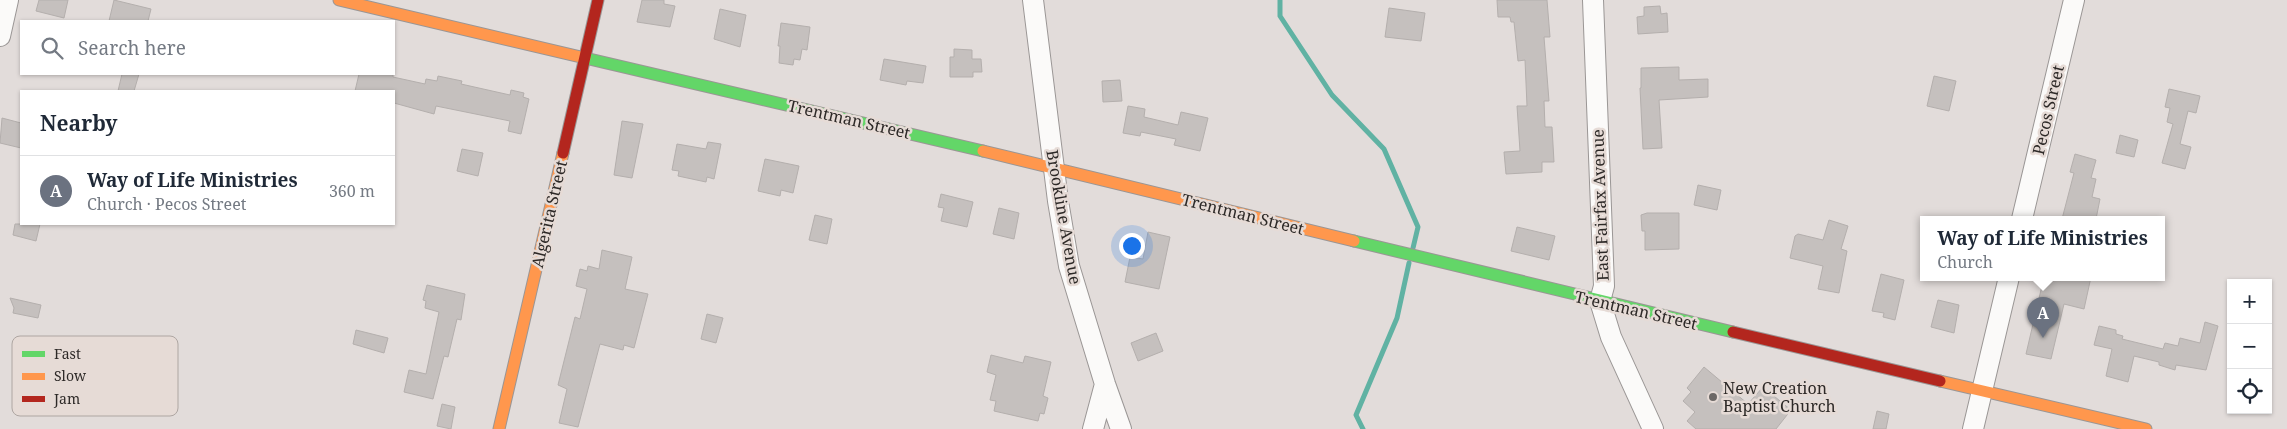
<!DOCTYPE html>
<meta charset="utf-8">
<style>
body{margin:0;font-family:"Noto Serif",serif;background:#f2f2f3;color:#1f2937}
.controls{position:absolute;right:15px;bottom:15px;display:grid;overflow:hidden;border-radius:0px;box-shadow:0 1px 4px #0004}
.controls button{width:45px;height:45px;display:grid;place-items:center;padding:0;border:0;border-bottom:1px solid #e0e1e3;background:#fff;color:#1f2937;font:25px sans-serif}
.you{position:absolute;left:1131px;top:245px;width:18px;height:18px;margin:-12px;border:4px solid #fff;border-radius:50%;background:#1a73e8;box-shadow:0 0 0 8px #1a73e833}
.badge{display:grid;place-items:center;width:32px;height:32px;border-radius:50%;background:#0b8043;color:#fff;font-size:16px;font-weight:700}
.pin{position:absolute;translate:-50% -41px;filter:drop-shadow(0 1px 2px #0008)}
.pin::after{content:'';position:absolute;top:26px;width:18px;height:15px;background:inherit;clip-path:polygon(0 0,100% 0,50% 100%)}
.popup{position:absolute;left:1920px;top:216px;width:245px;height:65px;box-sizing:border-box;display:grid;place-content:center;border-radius:0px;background:#fff;filter:drop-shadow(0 1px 4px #0005);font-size:16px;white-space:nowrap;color:#747a83}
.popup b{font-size:19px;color:#1f2937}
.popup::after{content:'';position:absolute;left:50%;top:100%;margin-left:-10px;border:10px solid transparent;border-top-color:#fff}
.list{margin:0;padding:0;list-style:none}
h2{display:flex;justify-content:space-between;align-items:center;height:65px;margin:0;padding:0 20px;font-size:21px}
h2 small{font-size:16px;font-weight:400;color:#747a83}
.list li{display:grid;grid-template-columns:32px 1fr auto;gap:15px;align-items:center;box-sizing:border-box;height:70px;padding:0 20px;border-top:1px solid #e0e1e3}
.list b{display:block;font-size:19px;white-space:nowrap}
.list p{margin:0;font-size:16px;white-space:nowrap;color:#747a83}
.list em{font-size:16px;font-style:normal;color:#747a83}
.icon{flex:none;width:28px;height:28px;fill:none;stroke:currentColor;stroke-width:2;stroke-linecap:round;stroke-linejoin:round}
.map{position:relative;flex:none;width:2287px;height:429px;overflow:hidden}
.search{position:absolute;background:#fff;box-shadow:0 1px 4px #0004;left:20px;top:20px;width:375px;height:55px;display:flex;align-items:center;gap:12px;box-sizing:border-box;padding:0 18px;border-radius:0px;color:#747a83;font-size:19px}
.panel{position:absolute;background:#fff;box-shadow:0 1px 4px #0004;left:20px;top:90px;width:375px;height:135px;border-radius:0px}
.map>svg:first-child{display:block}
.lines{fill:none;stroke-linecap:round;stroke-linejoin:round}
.stream{stroke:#60b2a3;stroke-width:5}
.building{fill:#c5c0be;stroke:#b4afad}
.street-casing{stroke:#9a9695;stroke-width:22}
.fast-casing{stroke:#9a9695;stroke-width:13}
.slow-casing{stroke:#9a9695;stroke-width:13}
.jam-casing{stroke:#9a9695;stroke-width:13}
.street{stroke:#fbfaf9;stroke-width:20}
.fast{stroke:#63d668;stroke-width:11}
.slow{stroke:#ff974d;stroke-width:11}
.jam{stroke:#b3261e;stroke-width:11}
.poi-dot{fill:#6c6866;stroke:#e6dbd6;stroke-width:2}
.labels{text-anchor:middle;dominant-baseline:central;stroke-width:5;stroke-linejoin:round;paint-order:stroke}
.street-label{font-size:16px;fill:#2d2927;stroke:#e6dbd6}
.poi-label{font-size:16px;fill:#2d2927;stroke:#e6dbd6;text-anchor:start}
.key{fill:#e6dbd6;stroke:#aea6a2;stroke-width:1}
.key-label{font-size:14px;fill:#2d2927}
</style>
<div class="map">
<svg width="2287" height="429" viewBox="0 0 2287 429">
<rect width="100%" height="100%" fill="#e2dcda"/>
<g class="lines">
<path class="stream" d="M 1280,0 L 1280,16 L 1332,95 L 1384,149 L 1418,227 L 1413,248
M 1363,429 L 1356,415 L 1397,318 L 1409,263"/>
</g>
<path class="building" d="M 39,0 L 68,0 L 64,18 L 36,11 Z
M 114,0 L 151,9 L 148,21 L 109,21 Z
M 642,0 L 664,0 L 664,4 L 675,6 L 670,27 L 637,22 Z
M 1497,0 L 1547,0 L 1550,37 L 1544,37 L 1549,101 L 1544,101 L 1545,127 L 1552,127 L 1554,162 L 1542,162 L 1542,172 L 1506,174 L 1504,152 L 1520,151 L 1517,106 L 1527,106 L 1525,60 L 1518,61 L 1514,22 L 1511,22 L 1510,17 L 1498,17 Z
M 1660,6 L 1661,14 L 1667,13 L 1668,32 L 1638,34 L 1637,17 L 1644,16 L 1644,7 Z
M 1389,8 L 1425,13 L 1421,41 L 1385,37 Z
M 720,9 L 746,15 L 740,47 L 714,39 Z
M 781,23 L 810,27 L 807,50 L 802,49 L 800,60 L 794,59 L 793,65 L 779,63 L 780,46 L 778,46 Z
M 954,49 L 972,50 L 972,59 L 981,59 L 982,72 L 973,72 L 973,77 L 950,77 L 950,57 L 954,57 Z
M 884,59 L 926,66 L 923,83 L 907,81 L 906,85 L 880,80 Z
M 1679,67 L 1679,80 L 1708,79 L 1708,97 L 1659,100 L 1662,148 L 1643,149 L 1640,88 L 1641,88 L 1641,68 Z
M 122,74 L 139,74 L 134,91 L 118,91 Z
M 359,74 L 393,74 L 393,77 L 425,84 L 426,79 L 437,81 L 438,76 L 462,81 L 461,84 L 510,95 L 511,90 L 524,93 L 523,97 L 529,99 L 521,134 L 508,131 L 510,121 L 436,106 L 434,114 L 394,103 L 394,91 L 355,91 Z
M 1934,76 L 1956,81 L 1949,111 L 1927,106 Z
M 1120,80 L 1122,101 L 1103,102 L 1102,81 Z
M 2169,89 L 2200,96 L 2196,113 L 2188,111 L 2180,144 L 2191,147 L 2185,169 L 2162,163 L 2173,124 L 2167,122 L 2170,108 L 2165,107 Z
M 1128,106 L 1145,109 L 1144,117 L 1178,125 L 1181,112 L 1208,118 L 1200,151 L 1174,145 L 1176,139 L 1141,132 L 1140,136 L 1123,133 Z
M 2,118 L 21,123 L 21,148 L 0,143 Z
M 622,121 L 643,124 L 632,178 L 614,175 Z
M 2120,135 L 2138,140 L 2134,157 L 2116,153 Z
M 708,142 L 721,144 L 714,179 L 707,177 L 706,182 L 678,176 L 679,171 L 672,170 L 677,144 L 706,149 Z
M 462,149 L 483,153 L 478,176 L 457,171 Z
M 2075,154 L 2096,160 L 2091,178 L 2096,179 L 2092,197 L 2100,199 L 2096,219 L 2062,219 L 2074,173 L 2070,172 Z
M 765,159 L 799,166 L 793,193 L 781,190 L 780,196 L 758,191 Z
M 1698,185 L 1721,190 L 1717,210 L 1694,205 Z
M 941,194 L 973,202 L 967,227 L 941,221 L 944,208 L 938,207 Z
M 999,208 L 1019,213 L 1014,239 L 993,234 Z
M 1647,213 L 1679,213 L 1679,249 L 1645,250 L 1645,231 L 1642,231 L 1641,215 Z
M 815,215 L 832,219 L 827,244 L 809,240 Z
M 1829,220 L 1848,226 L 1841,249 L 1847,251 L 1839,293 L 1818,289 L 1823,266 L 1790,258 L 1795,236 L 1798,234 L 1823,240 Z
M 15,224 L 40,224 L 36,241 L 13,235 Z
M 1517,227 L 1555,236 L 1549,260 L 1511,251 Z
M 1148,232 L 1170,237 L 1159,289 L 1125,282 L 1130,257 L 1143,259 Z
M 602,250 L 632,257 L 625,289 L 648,294 L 634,348 L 624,345 L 623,350 L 600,344 L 578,427 L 559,423 L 567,389 L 558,385 L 575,317 L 580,319 L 587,289 L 576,286 L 580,269 L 587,271 L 588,266 L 599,269 Z
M 1881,274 L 1904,280 L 1895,320 L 1883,317 L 1884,313 L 1872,311 Z
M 2044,277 L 2091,277 L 2084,309 L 2064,304 L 2051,359 L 2026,354 Z
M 427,285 L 465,294 L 461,320 L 457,319 L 448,357 L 444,356 L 433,399 L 404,392 L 409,370 L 426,374 L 439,312 L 425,308 L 426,301 L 423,300 Z
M 10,298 L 41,305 L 38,318 L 13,313 L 14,308 Z
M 1938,300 L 1959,305 L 1954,333 L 1931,327 Z
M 707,314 L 723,318 L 716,343 L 701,339 Z
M 2205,322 L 2218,326 L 2206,370 L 2176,365 L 2175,370 L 2159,365 L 2159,362 L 2134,356 L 2128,382 L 2106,376 L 2112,349 L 2094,345 L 2099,326 L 2116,330 L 2116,334 L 2123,336 L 2122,339 L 2163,349 L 2165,343 L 2178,346 L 2180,338 L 2200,343 Z
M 356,330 L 388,338 L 384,353 L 353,344 Z
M 1156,333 L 1163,351 L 1138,361 L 1131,343 Z
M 991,355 L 1023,363 L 1025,356 L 1051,362 L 1043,396 L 1048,398 L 1044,414 L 1040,413 L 1038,421 L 994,411 L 996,401 L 990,400 L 996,375 L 987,372 Z
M 1704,367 L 1748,404 L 1763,387 L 1791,410 L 1776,429 L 1696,429 L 1687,421 L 1695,412 L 1683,401 L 1691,392 L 1687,388 Z
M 442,404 L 455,407 L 451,429 L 437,426 Z
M 1877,411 L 1889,414 L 1886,429 L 1873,429 Z"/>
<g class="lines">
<g class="street-casing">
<path id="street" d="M 1033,0 L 1058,201 L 1069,266 L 1105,384 L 1121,429
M 1593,0 L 1604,286 L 1600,301 L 1611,337 L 1653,429
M 0,36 L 8,0
M 2022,219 L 2074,0
M 1093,429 L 1105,384
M 1973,429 L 2009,277"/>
</g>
<g class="fast-casing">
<path id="fast" d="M 585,58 L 983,151
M 1354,241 L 1733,332"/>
</g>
<g class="slow-casing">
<path id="slow" d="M 339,0 L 585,58
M 983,151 L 1354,241
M 1940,381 L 2146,429
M 499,429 L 563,153"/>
</g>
<g class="jam-casing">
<path id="jam" d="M 563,153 L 598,0
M 1733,332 L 1940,381"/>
</g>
<use href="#street" class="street"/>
<use href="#fast" class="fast"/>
<use href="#slow" class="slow"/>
<use href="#jam" class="jam"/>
</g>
<circle class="poi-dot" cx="1713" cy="397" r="5"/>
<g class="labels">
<g class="street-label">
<text transform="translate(2048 110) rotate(-77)">Pecos Street</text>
<text transform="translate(849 119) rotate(13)">Trentman Street</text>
<text transform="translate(1600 205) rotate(-92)">East Fairfax Avenue</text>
<text transform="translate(549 214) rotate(-77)">Algerita Street</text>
<text transform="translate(1243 214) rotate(14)">Trentman Street</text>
<text transform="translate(1064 217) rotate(80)">Brookline Avenue</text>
<text transform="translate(1636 310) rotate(13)">Trentman Street</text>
</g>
<g class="poi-label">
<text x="1723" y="388">New Creation<tspan x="1723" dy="18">Baptist Church</tspan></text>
</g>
</g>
<rect x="12" y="336" width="166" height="80" rx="8" class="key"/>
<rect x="22" y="351" width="23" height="6" fill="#63d668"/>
<rect x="22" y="373" width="23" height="7" fill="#ff974d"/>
<rect x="22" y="396" width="23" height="6" fill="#b3261e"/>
<g class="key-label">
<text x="54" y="359">Fast</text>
<text x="54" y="381">Slow</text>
<text x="54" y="404">Jam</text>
</g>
</svg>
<div class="controls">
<button>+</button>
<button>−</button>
<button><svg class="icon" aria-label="locate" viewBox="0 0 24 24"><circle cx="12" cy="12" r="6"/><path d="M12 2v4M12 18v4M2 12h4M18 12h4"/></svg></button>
</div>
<div class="you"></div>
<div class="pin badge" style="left:2043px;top:338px;background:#6b7280">A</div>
<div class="popup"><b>Way of Life Ministries</b>Church</div>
<div class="search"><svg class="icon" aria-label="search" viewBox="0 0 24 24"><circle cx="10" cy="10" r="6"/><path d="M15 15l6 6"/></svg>Search here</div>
<section class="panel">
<h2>Nearby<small></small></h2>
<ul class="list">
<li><span class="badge" style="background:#6b7280">A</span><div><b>Way of Life Ministries</b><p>Church · Pecos Street</p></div><em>360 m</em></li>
</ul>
</section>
</div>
